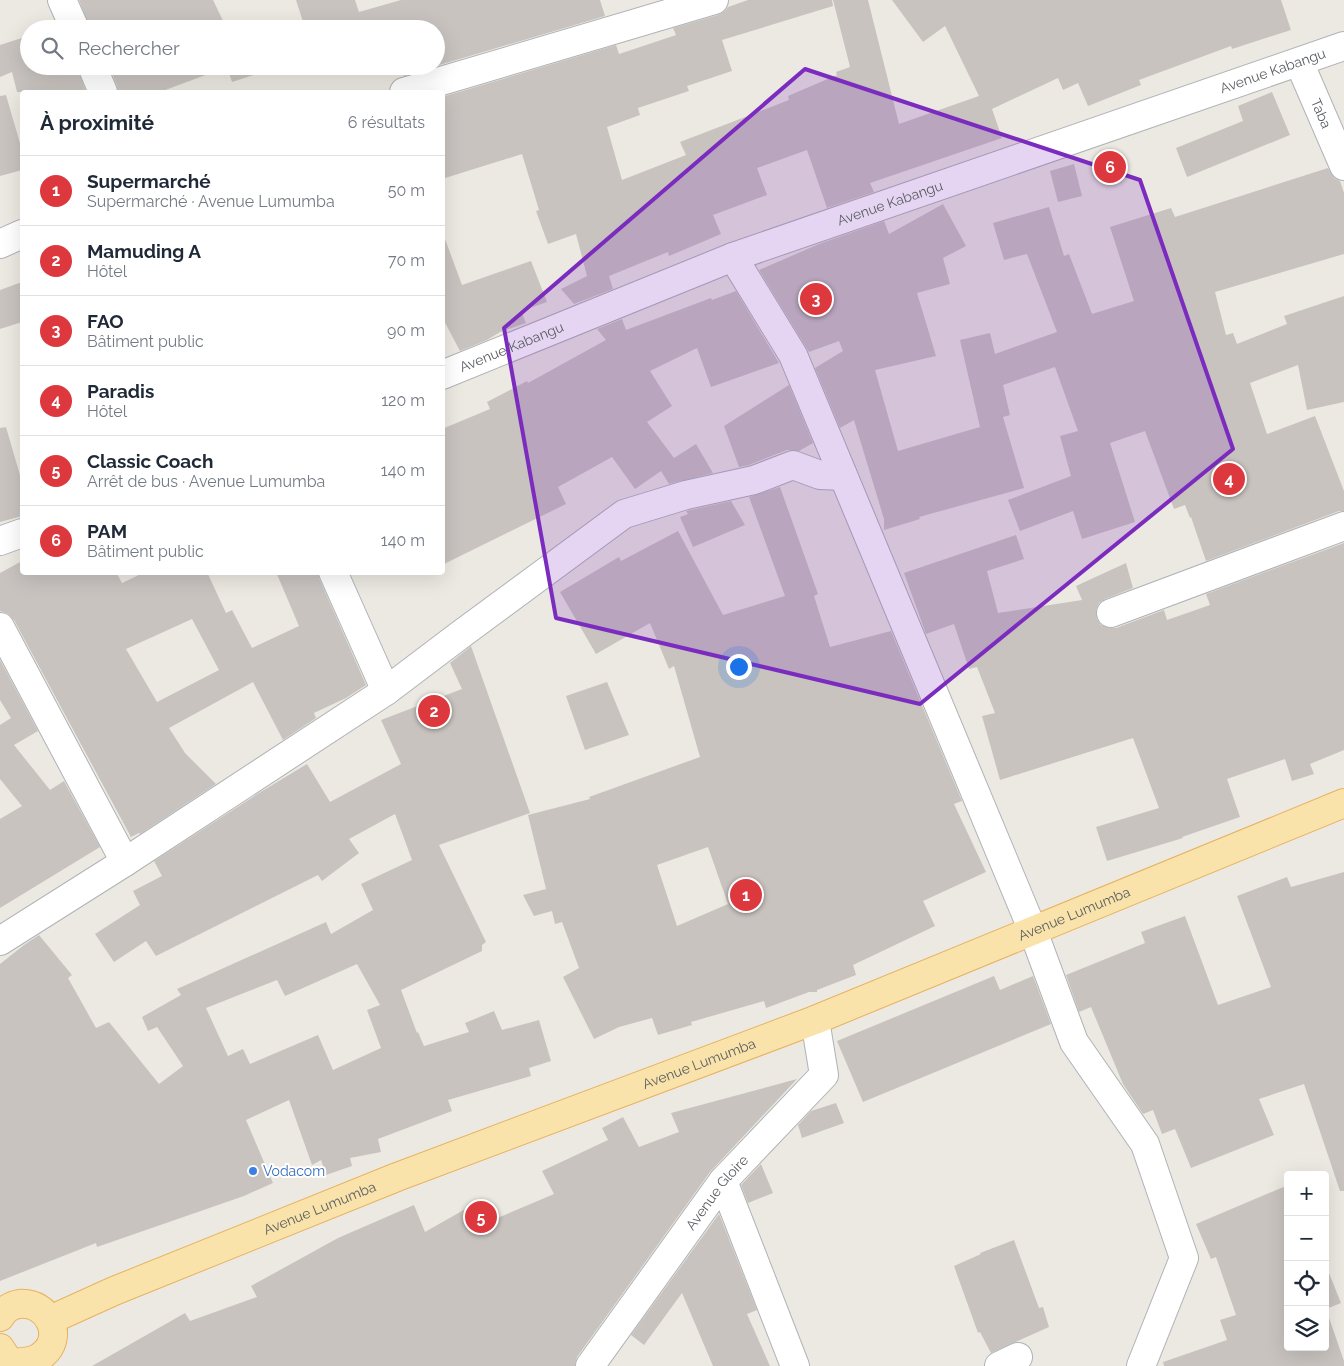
<!DOCTYPE html>
<html lang="fr">
<meta charset="utf-8">
<style>
body{margin:0;font-family:Raleway,sans-serif;background:#f6f6f7;color:#1f2937}
.controls{position:absolute;right:15px;bottom:15px;display:grid;overflow:hidden;border-radius:5px;box-shadow:0 5px 20px #0002}
.controls button{width:45px;height:45px;display:grid;place-items:center;padding:0;border:0;border-bottom:1px solid #e0e1e3;background:#fff;color:#1f2937;font:25px sans-serif}
.you{position:absolute;left:738px;top:666px;width:18px;height:18px;margin:-12px;border:4px solid #fff;border-radius:50%;background:#1a73e8;box-shadow:0 0 0 8px #1a73e833}
.badge{display:grid;place-items:center;width:32px;height:32px;border-radius:50%;background:#dc383d;color:#fff;font-size:16px;font-weight:700}
.pin{position:absolute;translate:-50% -50%;border:2px solid #fff;box-shadow:0 1px 5px #0006}
.list{margin:0;padding:0;list-style:none}
h2{display:flex;justify-content:space-between;align-items:center;height:65px;margin:0;padding:0 20px;font-size:21px}
h2 small{font-size:16px;font-weight:400;color:#747a83}
.list li{display:grid;grid-template-columns:32px 1fr auto;gap:15px;align-items:center;box-sizing:border-box;height:70px;padding:0 20px;border-top:1px solid #e0e1e3}
.list b{display:block;font-size:19px;white-space:nowrap}
.list p{margin:0;font-size:16px;white-space:nowrap;color:#747a83}
.list em{font-size:16px;font-style:normal;color:#747a83}
.icon{flex:none;width:28px;height:28px;fill:none;stroke:currentColor;stroke-width:2;stroke-linecap:round;stroke-linejoin:round}
.map{position:relative;flex:none;width:1344px;height:1366px;overflow:hidden}
.search{position:absolute;background:#fff;box-shadow:0 5px 20px #0002;left:20px;top:20px;width:425px;height:55px;display:flex;align-items:center;gap:12px;box-sizing:border-box;padding:0 18px;border-radius:28px;color:#747a83;font-size:19px}
.panel{position:absolute;background:#fff;box-shadow:0 5px 20px #0002;left:20px;top:90px;width:425px;height:485px;border-radius:5px}
.map>svg:first-child{display:block}
.building{fill:#c8c3bf;fill-rule:evenodd}
.lines{fill:none;stroke-linecap:round;stroke-linejoin:round}
.minor-casing{stroke:#afb3b6;stroke-width:30}
.major-casing{stroke:#e7b260;stroke-width:30}
.minor{stroke:#fff;stroke-width:28}
.major{stroke:#f9e3aa;stroke-width:28}
.marked{fill:#7b2cbf;fill-opacity:0.2;stroke:#7b2cbf;stroke-width:4;stroke-linejoin:round}
.shop-dot{fill:#3f7fe0;stroke:#fff;stroke-width:2}
.labels{text-anchor:middle;dominant-baseline:central;stroke-width:4;stroke-linejoin:round;paint-order:stroke}
.street-label{font-size:14px;fill:#5a5e62;stroke:#fff}
.shop-label{font-size:14px;fill:#366cbe;stroke:#fff;text-anchor:start}
</style>
<div class="map">
<svg width="1344" height="1366" viewBox="0 0 1344 1366">
<rect width="100%" height="100%" fill="#ece9e2"/>
<path class="building" d="M 79,0 L 213,0 L 227,29 L 90,29 Z
M 296,0 L 355,0 L 359,12 L 401,0 L 600,0 L 605,16 L 436,66 L 436,29 L 312,29 L 311,26 L 305,28 Z
M 748,0 L 832,0 L 833,6 L 722,40 L 732,71 L 687,86 L 689,91 L 638,108 L 640,115 L 607,127 L 622,180 L 686,155 L 680,142 L 789,100 L 788,96 L 837,75 L 836,72 L 850,67 L 833,0 L 868,0 L 899,124 L 979,96 L 945,26 L 923,42 L 892,0 L 1281,0 L 1291,30 L 1232,49 L 1231,46 L 1139,80 L 1141,85 L 1088,106 L 1078,83 L 1063,90 L 1058,78 L 992,109 L 1002,138 L 870,183 L 874,192 L 827,208 L 807,150 L 757,168 L 767,195 L 713,215 L 721,234 L 669,256 L 668,252 L 609,276 L 613,289 L 574,304 L 561,289 L 587,276 L 576,234 L 548,244 L 536,211 L 539,210 L 522,154 L 442,179 L 442,97 L 616,45 L 619,54 L 676,35 L 673,28 L 718,15 L 725,11 L 728,7 Z
M 28,36 L 29,66 L 77,66 L 86,92 L 17,92 L 12,72 L 0,77 L 0,45 Z
M 109,66 L 261,66 L 263,72 L 232,82 L 227,67 L 160,92 L 118,92 L 117,86 Z
M 402,66 L 436,66 L 404,76 Z
M 1272,92 L 1290,135 L 1187,177 L 1176,148 L 1243,121 L 1238,106 Z
M 6,95 L 22,150 L 22,170 L 0,176 L 0,96 Z
M 1074,164 L 1082,196 L 1058,202 L 1050,171 Z
M 1328,168 L 1334,178 L 1340,181 L 1344,193 L 1344,254 L 1215,292 L 1226,335 L 1233,333 L 1237,344 L 1287,324 L 1284,316 L 1344,296 L 1344,402 L 1307,410 L 1298,365 L 1250,383 L 1267,434 L 1315,416 L 1344,491 L 1344,511 L 1339,511 L 1206,561 L 1191,517 L 1190,518 L 1185,505 L 1174,509 L 1145,431 L 1110,443 L 1135,522 L 1082,539 L 1073,511 L 1020,531 L 1008,500 L 1071,476 L 1060,436 L 1078,431 L 1055,367 L 1003,385 L 1010,415 L 1003,417 L 1024,488 L 919,517 L 920,519 L 884,530 L 884,519 L 854,420 L 840,428 L 815,368 L 843,351 L 839,341 L 809,352 L 759,270 L 819,244 L 884,221 L 889,234 L 943,204 L 966,246 L 943,258 L 950,284 L 917,293 L 936,356 L 875,370 L 898,451 L 980,427 L 960,340 L 990,333 L 995,354 L 1057,332 L 1027,254 L 1004,260 L 993,223 L 1049,207 L 1064,256 L 1069,254 L 1092,314 L 1134,301 L 1110,227 L 1171,208 L 1175,217 Z
M 442,239 L 445,239 L 462,285 L 531,261 L 547,302 L 521,311 L 526,323 L 500,332 L 487,340 L 460,351 L 442,317 Z
M 22,282 L 22,322 L 0,329 L 0,290 Z
M 736,291 L 779,363 L 711,387 L 697,348 L 650,371 L 672,406 L 647,422 L 674,458 L 696,444 L 713,473 L 669,484 L 661,471 L 635,489 L 612,457 L 558,487 L 566,504 L 442,565 L 442,429 L 490,409 L 487,402 L 527,381 L 528,383 L 606,340 L 597,329 L 622,319 L 626,330 L 711,298 L 712,300 Z
M 789,385 L 813,443 L 799,451 L 787,450 L 749,465 L 739,467 L 724,426 Z
M 6,427 L 22,482 L 22,516 L 0,522 L 0,428 Z
M 780,487 L 818,594 L 814,596 L 830,647 L 891,631 L 962,801 L 954,804 L 986,872 L 923,901 L 935,926 L 853,965 L 856,975 L 817,990 L 817,992 L 809,992 L 766,1008 L 764,1001 L 691,1022 L 692,1025 L 658,1035 L 652,1018 L 619,1027 L 594,1039 L 563,977 L 579,968 L 562,922 L 555,924 L 552,911 L 534,916 L 523,895 L 546,889 L 528,815 L 590,799 L 589,797 L 700,757 L 674,666 L 669,669 L 650,623 L 596,654 L 560,592 L 619,557 L 621,561 L 678,531 L 723,615 L 785,596 L 749,497 ZM 708,847 L 728,904 L 677,926 L 657,865 Z
M 731,501 L 745,525 L 693,547 L 680,517 L 688,514 L 686,511 Z
M 1016,535 L 1024,559 L 987,571 L 998,613 L 1082,600 L 1076,586 L 1126,563 L 1133,588 L 1105,599 L 1099,603 L 1096,610 L 1097,619 L 1101,625 L 1109,628 L 1116,628 L 1164,610 L 1167,620 L 1210,605 L 1206,594 L 1344,543 L 1344,750 L 1310,764 L 1314,774 L 1292,781 L 1285,759 L 1227,779 L 1240,817 L 1182,837 L 1183,838 L 1107,861 L 1096,827 L 1159,808 L 1133,738 L 1000,780 L 982,716 L 995,713 L 977,667 L 969,669 L 954,624 L 926,634 L 904,573 Z
M 22,561 L 22,572 L 116,572 L 122,583 L 145,572 L 207,572 L 226,613 L 232,610 L 252,648 L 299,626 L 276,572 L 318,572 L 319,578 L 366,685 L 346,698 L 314,713 L 316,718 L 283,740 L 253,682 L 169,728 L 185,753 L 216,784 L 140,834 L 139,833 L 131,837 L 14,620 L 8,614 L 0,611 L 0,573 ZM 192,619 L 219,670 L 157,702 L 126,649 Z
M 471,646 L 530,813 L 439,845 L 486,942 L 482,945 L 482,951 L 401,990 L 417,1033 L 418,1032 L 424,1046 L 469,1032 L 465,1023 L 494,1011 L 502,1030 L 539,1020 L 551,1061 L 529,1068 L 531,1076 L 448,1100 L 452,1111 L 378,1139 L 381,1152 L 350,1158 L 352,1166 L 326,1175 L 321,1160 L 312,1165 L 289,1100 L 246,1120 L 273,1183 L 244,1196 L 97,1247 L 96,1243 L 0,1281 L 0,964 L 24,945 L 39,935 L 72,975 L 68,978 L 96,1028 L 109,1022 L 159,1084 L 183,1066 L 157,1027 L 148,1031 L 142,1017 L 181,995 L 177,989 L 326,922 L 331,934 L 373,910 L 361,884 L 412,860 L 395,814 L 349,839 L 359,853 L 322,881 L 318,875 L 156,956 L 146,941 L 114,962 L 95,934 L 140,905 L 133,891 L 162,876 L 154,861 L 259,793 L 307,764 L 330,802 L 401,764 L 381,720 L 462,689 L 450,663 ZM 357,964 L 380,1005 L 367,1010 L 381,1048 L 333,1070 L 318,1035 L 250,1064 L 243,1049 L 228,1056 L 206,1008 L 277,980 L 285,996 Z
M 0,660 L 38,731 L 14,745 L 50,790 L 64,781 L 100,847 L 0,908 L 0,819 L 22,806 L 0,779 L 0,725 L 11,718 L 0,700 Z
M 607,682 L 629,735 L 585,750 L 566,696 Z
M 1344,872 L 1344,1191 L 1340,1191 L 1304,1084 L 1259,1099 L 1274,1135 L 1191,1168 L 1175,1129 L 1162,1134 L 1153,1110 L 1143,1114 L 1123,1084 L 1091,1007 L 1079,1012 L 1066,975 L 1145,943 L 1141,932 L 1185,916 L 1218,1005 L 1271,987 L 1237,896 L 1287,877 L 1291,887 Z
M 994,976 L 1000,990 L 1033,976 L 1051,1024 L 863,1102 L 837,1041 Z
M 797,1079 L 710,1172 L 577,1357 L 575,1366 L 92,1366 L 185,1313 L 190,1321 L 257,1297 L 251,1286 L 338,1238 L 414,1205 L 425,1232 L 483,1199 L 495,1219 L 554,1194 L 542,1171 L 608,1140 L 602,1128 L 623,1117 L 639,1147 L 679,1132 L 671,1113 Z
M 836,1103 L 844,1123 L 802,1138 L 798,1125 L 811,1111 Z
M 761,1164 L 773,1193 L 748,1203 L 741,1185 Z
M 1288,1185 L 1288,1347 L 1325,1347 L 1325,1268 L 1327,1268 L 1341,1303 L 1326,1309 L 1344,1361 L 1344,1366 L 1164,1366 L 1163,1362 L 1227,1340 L 1220,1320 L 1236,1315 L 1216,1257 L 1211,1259 L 1196,1224 Z
M 719,1214 L 757,1310 L 747,1314 L 770,1366 L 713,1366 L 682,1293 L 644,1345 L 631,1335 Z
M 1014,1240 L 1039,1308 L 1043,1307 L 1049,1327 L 991,1353 L 980,1332 L 978,1333 L 954,1266 L 981,1254 L 980,1253 Z"/>
<g class="lines">
<g class="minor-casing">
<g id="minor">
<path d="M 62,0 L 75,29"/>
<path id="s1" d="M 1299,62 L 1344,166"/>
<path d="M 92,66 L 103,92"/>
<path d="M 404,92 L 714,0"/>
<path d="M 0,244 L 22,234"/>
<path d="M 733,257 L 793,355 L 1033,931 L 1074,1042 L 1145,1144 L 1184,1258 L 1141,1366"/>
<path id="s2" d="M 442,375 L 733,257 L 1344,46"/>
<path d="M 0,541 L 22,533"/>
<path d="M 333,572 L 386,691"/>
<path d="M 1111,613 L 1344,526"/>
<path d="M 0,627 L 125,862"/>
<path d="M 0,941 L 125,862 L 386,691 L 460,635 L 624,514 L 686,495 L 754,480 L 793,465 L 820,475 L 843,476"/>
<path d="M 723,1181 L 795,1366"/>
<path id="s3" d="M 590,1366 L 723,1181 L 824,1075 L 815,1020"/>
<path d="M 999,1366 L 1018,1357"/>
</g>
</g>
<g class="major-casing">
<g id="major">
<path d="M 0,1317 C 4,1310 12,1305 19,1304 C 49,1301 66,1338 41,1356 C 32,1363 20,1362 10,1363 L 0,1348"/>
<path id="s4" d="M 50,1320 L 114,1291 L 397,1177 L 815,1020 L 1344,803"/>
</g>
</g>
<use href="#minor" class="minor"/>
<use href="#major" class="major"/>
</g>
<path class="marked" d="M 805,69 L 1140,180 L 1233,449 L 920,704 L 556,618 L 504,328 Z"/>
<circle class="shop-dot" cx="253" cy="1171" r="5"/>
<g class="labels">
<g class="street-label">
<text stroke="none"><textPath href="#s2" startOffset="885">Avenue Kabangu</textPath></text>
<text stroke="none"><textPath href="#s1" startOffset="56">Taba</textPath></text>
<text stroke="none"><textPath href="#s2" startOffset="480">Avenue Kabangu</textPath></text>
<text stroke="none"><textPath href="#s2" startOffset="75">Avenue Kabangu</textPath></text>
<text stroke="none"><textPath href="#s4" startOffset="1102">Avenue Lumumba</textPath></text>
<text stroke="none"><textPath href="#s4" startOffset="698">Avenue Lumumba</textPath></text>
<text stroke="none"><textPath href="#s3" startOffset="215">Avenue Gloire</textPath></text>
<text stroke="none"><textPath href="#s4" startOffset="292">Avenue Lumumba</textPath></text>
</g>
<g class="shop-label">
<text x="263" y="1171">Vodacom</text>
</g>
</g>
</svg>
<div class="controls">
<button>+</button>
<button>−</button>
<button><svg class="icon" aria-label="locate" viewBox="0 0 24 24"><circle cx="12" cy="12" r="6"/><path d="M12 2v4M12 18v4M2 12h4M18 12h4"/></svg></button>
<button><svg class="icon" aria-label="layers" viewBox="0 0 24 24"><path d="M12 4l9 5-9 5-9-5zM3 14l9 5 9-5"/></svg></button>
</div>
<div class="you"></div>
<div class="pin badge" style="left:746px;top:895px">1</div>
<div class="pin badge" style="left:434px;top:711px">2</div>
<div class="pin badge" style="left:816px;top:299px">3</div>
<div class="pin badge" style="left:1229px;top:479px">4</div>
<div class="pin badge" style="left:481px;top:1217px">5</div>
<div class="pin badge" style="left:1110px;top:167px">6</div>
<div class="search"><svg class="icon" aria-label="search" viewBox="0 0 24 24"><circle cx="10" cy="10" r="6"/><path d="M15 15l6 6"/></svg>Rechercher</div>
<section class="panel">
<h2>À proximité<small>6 résultats</small></h2>
<ul class="list">
<li><span class="badge">1</span><div><b>Supermarché</b><p>Supermarché · Avenue Lumumba</p></div><em>50 m</em></li>
<li><span class="badge">2</span><div><b>Mamuding A</b><p>Hôtel</p></div><em>70 m</em></li>
<li><span class="badge">3</span><div><b>FAO</b><p>Bâtiment public</p></div><em>90 m</em></li>
<li><span class="badge">4</span><div><b>Paradis</b><p>Hôtel</p></div><em>120 m</em></li>
<li><span class="badge">5</span><div><b>Classic Coach</b><p>Arrêt de bus · Avenue Lumumba</p></div><em>140 m</em></li>
<li><span class="badge">6</span><div><b>PAM</b><p>Bâtiment public</p></div><em>140 m</em></li>
</ul>
</section>
</div>
